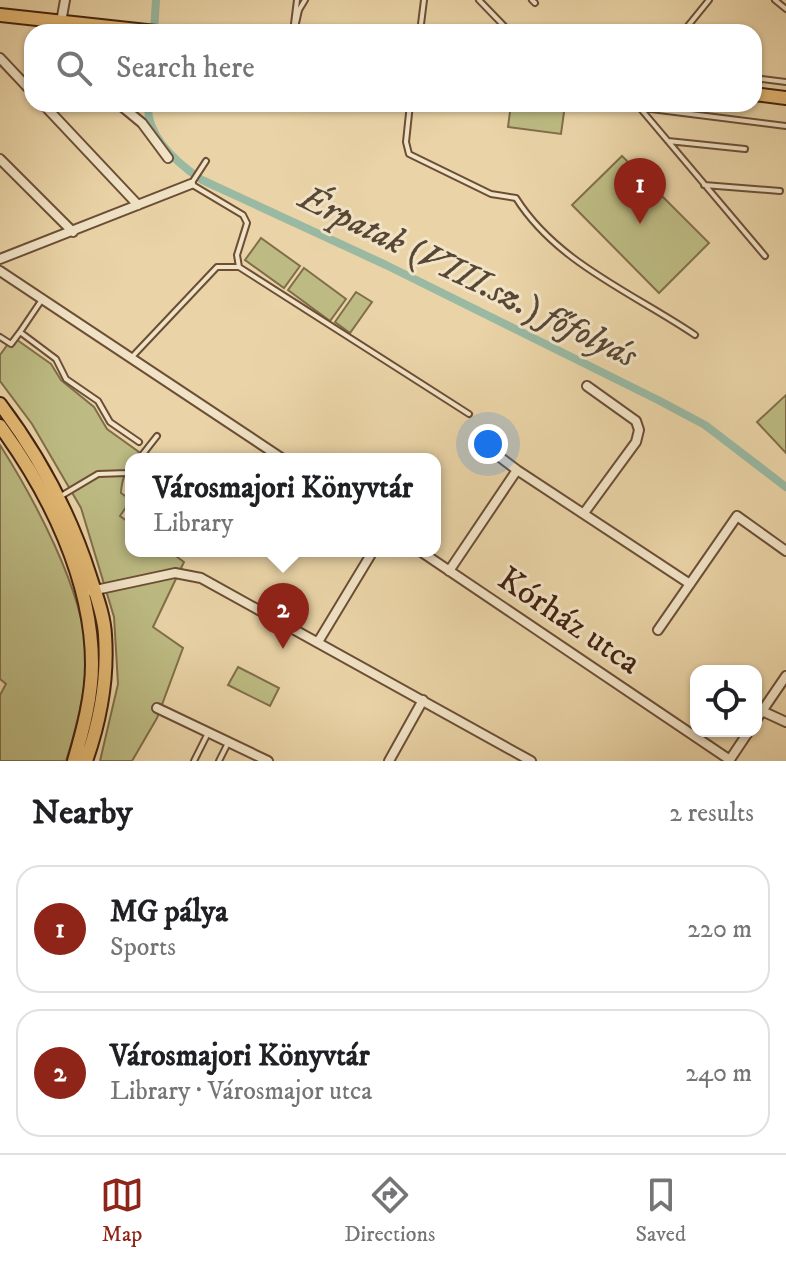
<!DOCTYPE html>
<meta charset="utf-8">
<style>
body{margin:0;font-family:"IM FELL DW Pica",serif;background:#f2f2f2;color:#202124}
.controls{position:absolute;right:24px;bottom:24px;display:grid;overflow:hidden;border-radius:16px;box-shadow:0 2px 6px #0004}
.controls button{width:72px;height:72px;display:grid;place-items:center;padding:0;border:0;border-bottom:2px solid #e0e0e0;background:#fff;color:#202124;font:40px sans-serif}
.you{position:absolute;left:488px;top:444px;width:28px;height:28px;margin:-20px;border:6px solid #fff;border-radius:50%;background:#1a73e8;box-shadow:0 0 0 12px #1a73e833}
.badge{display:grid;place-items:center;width:52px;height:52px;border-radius:50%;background:#8f2418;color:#fff;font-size:26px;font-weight:700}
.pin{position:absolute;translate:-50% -66px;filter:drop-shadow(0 2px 4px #0008)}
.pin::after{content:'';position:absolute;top:42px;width:28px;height:24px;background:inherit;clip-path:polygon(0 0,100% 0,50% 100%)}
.popup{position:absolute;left:125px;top:453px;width:316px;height:104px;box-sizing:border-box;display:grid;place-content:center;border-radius:16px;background:#fff;filter:drop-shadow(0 2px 6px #0005);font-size:26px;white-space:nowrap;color:#757577}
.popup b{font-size:30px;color:#202124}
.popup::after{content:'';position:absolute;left:50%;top:100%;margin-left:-16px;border:16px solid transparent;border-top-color:#fff}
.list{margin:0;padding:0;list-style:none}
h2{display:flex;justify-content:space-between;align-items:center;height:104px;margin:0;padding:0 32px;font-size:34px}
h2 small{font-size:26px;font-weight:400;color:#757577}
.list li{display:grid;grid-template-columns:52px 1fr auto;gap:24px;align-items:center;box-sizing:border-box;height:128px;margin:0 16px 16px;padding:0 16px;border:2px solid #e0e0e0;border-radius:24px}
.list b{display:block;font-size:30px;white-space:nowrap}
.list p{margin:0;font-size:26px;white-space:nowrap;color:#757577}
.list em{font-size:26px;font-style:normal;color:#757577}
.icon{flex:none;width:44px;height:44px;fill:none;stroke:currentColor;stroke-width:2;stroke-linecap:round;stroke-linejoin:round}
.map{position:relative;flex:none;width:786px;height:761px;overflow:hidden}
.search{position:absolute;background:#fff;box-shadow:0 2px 6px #0004;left:24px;right:24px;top:24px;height:88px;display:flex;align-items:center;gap:20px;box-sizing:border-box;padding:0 28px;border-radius:24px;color:#757577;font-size:30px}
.sheet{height:392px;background:#fff}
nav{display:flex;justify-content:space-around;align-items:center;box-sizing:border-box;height:112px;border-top:2px solid #e0e0e0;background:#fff;font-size:22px;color:#757577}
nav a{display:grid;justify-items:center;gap:4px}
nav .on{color:#8f2418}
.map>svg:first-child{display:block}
.green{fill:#bdbb83;stroke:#806e4a;stroke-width:2}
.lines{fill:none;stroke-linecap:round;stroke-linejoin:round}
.canal{stroke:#99b9a3;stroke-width:8}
.lane-casing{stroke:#6c4e36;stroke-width:8}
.street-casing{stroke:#6c4e36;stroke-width:12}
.primary-casing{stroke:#422110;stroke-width:16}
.lane{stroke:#f1e3c6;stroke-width:4}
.street{stroke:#f1e3c6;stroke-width:8}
.primary{stroke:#e5ba74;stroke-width:12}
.labels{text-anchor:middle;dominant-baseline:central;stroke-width:6;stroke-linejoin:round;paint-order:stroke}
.street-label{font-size:34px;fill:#422110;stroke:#f1e3c6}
.water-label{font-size:36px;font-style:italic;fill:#584735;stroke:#f1e3c6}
</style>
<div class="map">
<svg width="786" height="761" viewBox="0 0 786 761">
<rect width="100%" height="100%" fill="#ead4a7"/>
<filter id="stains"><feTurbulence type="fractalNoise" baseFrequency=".0025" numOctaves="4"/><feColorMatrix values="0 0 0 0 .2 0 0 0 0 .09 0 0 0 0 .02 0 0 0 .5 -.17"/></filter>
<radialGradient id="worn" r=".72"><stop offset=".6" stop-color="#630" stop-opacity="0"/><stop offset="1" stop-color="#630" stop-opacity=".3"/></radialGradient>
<path class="green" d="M 511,104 L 565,105 L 561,134 L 508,127 Z
M 622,156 L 709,243 L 659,293 L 572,205 Z
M 261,238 L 300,266 L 284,288 L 245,260 Z
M 304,268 L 346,299 L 330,321 L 288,290 Z
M 356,292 L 372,302 L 350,333 L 335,322 Z
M 13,337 L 51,364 L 61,380 L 94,407 L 107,429 L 139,452 C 129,466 122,474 121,493 L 131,500 L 120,516 L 131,524 L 131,551 L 169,551 L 184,562 L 153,627 L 183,648 L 157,718 L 132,761 L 100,761 L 118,684 L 114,617 L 81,508 L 32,424 L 0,381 L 0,355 Z
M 786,395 L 786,453 L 757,422 Z
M 0,445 C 33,497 84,591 86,653 C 87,689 77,727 66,761 L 0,761 L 0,695 L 6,684 L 0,679 Z
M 238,667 L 279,688 L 270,706 L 228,685 Z"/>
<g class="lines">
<path class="canal" d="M 154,32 L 156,0
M 148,104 C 146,137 177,163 202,180 L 386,265 L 658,400 L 705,425 L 786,487"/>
<g class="lane-casing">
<path id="lane" d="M 479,0 L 510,32
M 532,0 L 535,3
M 775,0 L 786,9
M 293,32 L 297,0
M 294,32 L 299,10 L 305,0
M 420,32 L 424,0
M 683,32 L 709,0
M 754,78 L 786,82
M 410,104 L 406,142 L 409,154 L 491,194 L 516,198 C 557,263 633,293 695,335
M 641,104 L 640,108 L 765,256
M 643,108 L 786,126
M 668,141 L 745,149
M 206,161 L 191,184 L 243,215 L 247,223 L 237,255 L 239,267 L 469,414
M 704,185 L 780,191
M 41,301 L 20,332 L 56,359 L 66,379 L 98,401 L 110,422 L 139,442
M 0,337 L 11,344 L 20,332
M 131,358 L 217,267 L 239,267
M 139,459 L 157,436
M 61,496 L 98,474 L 127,473 L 131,469
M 194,761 L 208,733
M 219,761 L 228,743"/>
</g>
<g class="street-casing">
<path id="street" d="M 61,22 L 65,0
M 0,58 L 32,92
M 43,104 L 138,205
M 119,104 L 142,123 L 168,158
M 0,159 L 73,232
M 0,259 L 191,184
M 0,271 L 283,459
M 476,439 L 517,470
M 584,513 L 636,442 L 639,430 L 636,421 L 587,386
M 420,551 L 730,760
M 449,571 L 517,470 L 690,584
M 91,591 L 175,573 L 201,578 L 531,761
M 658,630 L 737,516 L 786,551
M 318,642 L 373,551
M 157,708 L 268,761
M 762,711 L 786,722
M 756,720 L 786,676
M 389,761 L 423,700
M 729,761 L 749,731"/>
</g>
<g class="primary-casing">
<path id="primary" d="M 0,15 L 156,32
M 754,94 L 786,98
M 0,404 C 40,457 70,513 90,576 C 96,595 104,615 105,635 C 108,677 100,721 86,761
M 0,426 C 49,493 92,580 92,664 C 92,697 83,730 74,761"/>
</g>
<use href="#lane" class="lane"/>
<use href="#street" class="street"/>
<use href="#primary" class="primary"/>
</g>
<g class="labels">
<g class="street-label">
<text transform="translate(569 621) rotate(34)">Kórház utca</text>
</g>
<g class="water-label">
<text transform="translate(468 277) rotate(26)">Érpatak (VIII.sz.) főfolyás</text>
</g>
</g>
<rect width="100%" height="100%" filter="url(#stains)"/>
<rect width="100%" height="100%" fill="url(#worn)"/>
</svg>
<div class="controls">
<button><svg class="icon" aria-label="locate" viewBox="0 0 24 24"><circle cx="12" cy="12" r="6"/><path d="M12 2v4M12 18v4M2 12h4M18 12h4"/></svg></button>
</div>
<div class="you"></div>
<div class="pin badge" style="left:640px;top:224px">1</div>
<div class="pin badge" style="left:283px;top:649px">2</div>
<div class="popup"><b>Városmajori Könyvtár</b>Library</div>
<div class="search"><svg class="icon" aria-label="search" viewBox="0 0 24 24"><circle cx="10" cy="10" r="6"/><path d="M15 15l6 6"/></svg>Search here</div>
</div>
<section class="sheet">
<h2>Nearby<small>2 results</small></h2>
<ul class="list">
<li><span class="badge">1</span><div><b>MG pálya</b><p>Sports</p></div><em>220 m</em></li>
<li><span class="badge">2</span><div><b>Városmajori Könyvtár</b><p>Library · Városmajor utca</p></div><em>240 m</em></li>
</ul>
</section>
<nav>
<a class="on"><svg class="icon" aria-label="map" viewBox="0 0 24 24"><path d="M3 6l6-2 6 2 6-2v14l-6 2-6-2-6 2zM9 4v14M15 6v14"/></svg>Map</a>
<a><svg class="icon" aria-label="directions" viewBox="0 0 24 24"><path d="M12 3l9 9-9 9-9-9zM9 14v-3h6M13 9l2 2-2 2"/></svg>Directions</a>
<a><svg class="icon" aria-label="saved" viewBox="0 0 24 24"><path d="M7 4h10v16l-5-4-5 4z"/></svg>Saved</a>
</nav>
